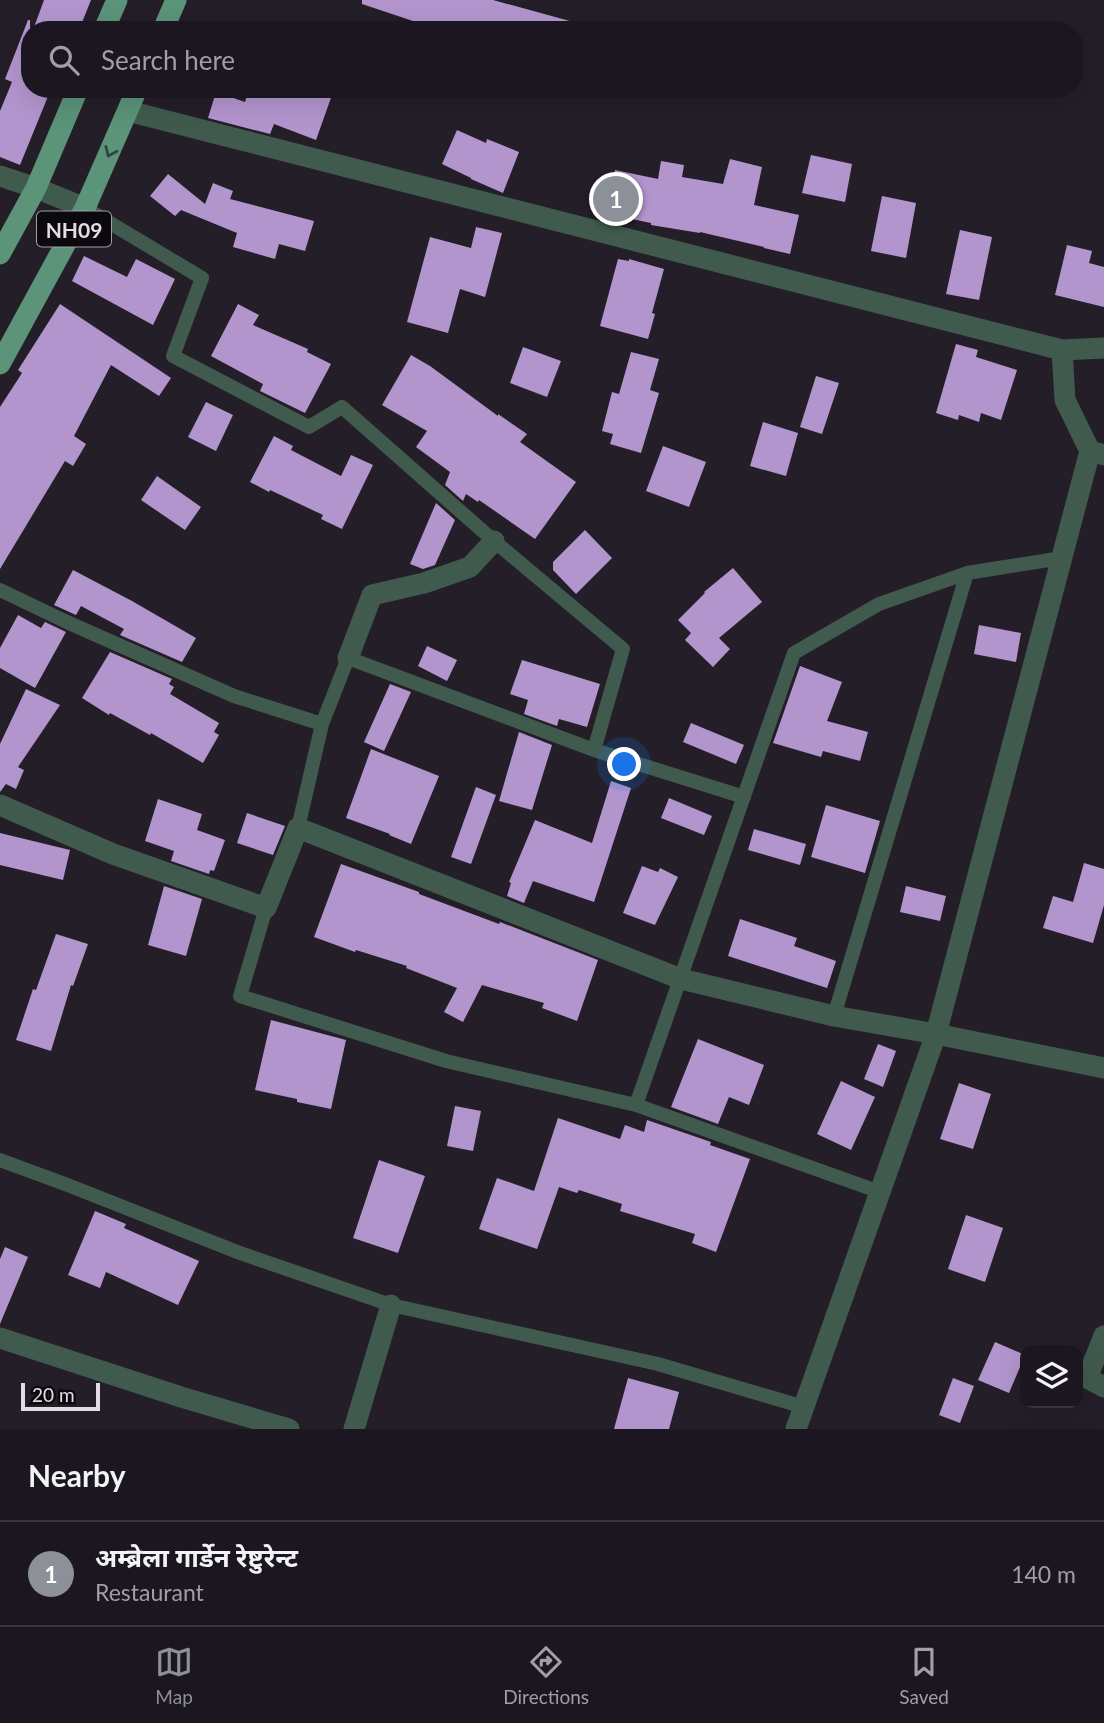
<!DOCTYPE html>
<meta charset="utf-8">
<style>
body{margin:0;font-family:Lato,"Noto Sans Devanagari",sans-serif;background:#28232c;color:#f1f3f6}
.controls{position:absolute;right:21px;bottom:21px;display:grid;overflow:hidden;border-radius:14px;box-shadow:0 7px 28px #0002}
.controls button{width:63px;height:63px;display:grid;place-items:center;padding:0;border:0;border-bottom:2px solid #39353d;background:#1b161f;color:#f1f3f6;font:35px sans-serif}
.scale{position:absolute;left:21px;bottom:18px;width:79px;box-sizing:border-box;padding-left:7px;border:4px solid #e1dde5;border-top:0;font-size:19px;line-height:24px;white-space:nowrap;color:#e1dde5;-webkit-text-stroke:5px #0b090e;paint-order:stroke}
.you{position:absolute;left:625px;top:765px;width:24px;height:24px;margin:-18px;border:5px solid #fff;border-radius:50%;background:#1a73e8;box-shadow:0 0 0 10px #1a73e833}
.badge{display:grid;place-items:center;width:46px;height:46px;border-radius:50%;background:#8c9099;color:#fff;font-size:23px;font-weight:700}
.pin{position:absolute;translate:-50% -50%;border:4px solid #fff;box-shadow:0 2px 7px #0006}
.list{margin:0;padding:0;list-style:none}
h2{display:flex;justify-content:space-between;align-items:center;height:91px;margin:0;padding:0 28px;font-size:30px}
h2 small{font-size:23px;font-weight:400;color:#a09fa4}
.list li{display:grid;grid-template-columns:46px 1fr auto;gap:21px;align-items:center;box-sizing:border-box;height:105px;padding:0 28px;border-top:2px solid #39353d}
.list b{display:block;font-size:26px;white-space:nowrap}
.list p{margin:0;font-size:23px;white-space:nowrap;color:#a09fa4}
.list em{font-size:23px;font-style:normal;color:#a09fa4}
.icon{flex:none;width:38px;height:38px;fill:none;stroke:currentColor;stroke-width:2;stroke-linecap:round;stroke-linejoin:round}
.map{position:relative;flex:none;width:1104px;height:1429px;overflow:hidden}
.search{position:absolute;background:#1b161f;box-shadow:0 7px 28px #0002;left:21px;right:21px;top:21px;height:77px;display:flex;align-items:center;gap:18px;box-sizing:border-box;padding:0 24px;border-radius:28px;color:#a09fa4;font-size:26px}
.sheet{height:196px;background:#1b161f}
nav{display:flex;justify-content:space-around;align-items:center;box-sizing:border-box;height:98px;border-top:2px solid #39353d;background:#1b161f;font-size:19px;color:#a09fa4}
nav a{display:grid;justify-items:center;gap:4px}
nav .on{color:#8c9099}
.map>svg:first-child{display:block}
.building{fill:#b395ce}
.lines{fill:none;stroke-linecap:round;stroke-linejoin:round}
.lane{stroke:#405b4d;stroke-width:14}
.street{stroke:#405b4d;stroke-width:21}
.primary{stroke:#5b9479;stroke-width:21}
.oneway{stroke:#2f483e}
.labels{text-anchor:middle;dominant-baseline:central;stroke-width:7;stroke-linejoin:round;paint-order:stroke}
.shield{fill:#0b090e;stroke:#a19da4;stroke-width:2}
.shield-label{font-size:21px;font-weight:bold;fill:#e1dde5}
</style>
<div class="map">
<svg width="1104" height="1429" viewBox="0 0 1104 1429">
<rect width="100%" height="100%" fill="#241e29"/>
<path class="building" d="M 44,0 L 91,0 L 79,30 L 33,30 Z
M 362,0 L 493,0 L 577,23 L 576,30 L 440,30 L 362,4 Z
M 28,20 L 30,20 L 30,89 L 51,89 L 20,165 L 0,157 L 0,111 L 12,82 L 5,79 Z
M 249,89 L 280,89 L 305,98 L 308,89 L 316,89 L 332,95 L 316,140 L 274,124 L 270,134 L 208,118 L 216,92 L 245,102 Z
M 457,130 L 486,143 L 487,139 L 519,152 L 503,193 L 471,179 L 471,178 L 442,164 Z
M 811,155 L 852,164 L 845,202 L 802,193 Z
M 730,159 L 762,167 L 754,205 L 799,215 L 790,254 L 764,248 L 764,247 L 700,232 L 700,233 L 651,225 L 651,223 L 607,214 L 615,170 L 658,179 L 661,161 L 684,165 L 682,177 L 723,184 Z
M 168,174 L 205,204 L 213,183 L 233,191 L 230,199 L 314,221 L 305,251 L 279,244 L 275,259 L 233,247 L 237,233 L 181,210 L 175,216 L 150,196 Z
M 882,196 L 916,203 L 906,258 L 871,251 Z
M 476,227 L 502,233 L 485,297 L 460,289 L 448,333 L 407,322 L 430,237 L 471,248 Z
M 960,230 L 992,237 L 979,300 L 946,294 Z
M 1067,245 L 1092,251 L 1089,263 L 1104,267 L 1104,307 L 1055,295 Z
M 84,256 L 127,277 L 136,259 L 175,279 L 153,325 L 72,281 Z
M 618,259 L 629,261 L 629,259 L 664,269 L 652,313 L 655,314 L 648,339 L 600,326 Z
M 60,304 L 171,378 L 159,396 L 111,365 L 74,436 L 86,444 L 73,466 L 65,461 L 0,569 L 0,407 L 22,373 L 18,370 Z
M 238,304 L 259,315 L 253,325 L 308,349 L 307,352 L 331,364 L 305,413 L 260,391 L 263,384 L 211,356 Z
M 956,344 L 978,350 L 976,357 L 1017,370 L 1001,420 L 981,413 L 979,422 L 959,415 L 958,420 L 936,413 Z
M 523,347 L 561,361 L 547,397 L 510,383 Z
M 631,352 L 659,359 L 650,390 L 659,393 L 641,453 L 610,444 L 613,434 L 602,431 L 612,392 L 619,394 Z
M 411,355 L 430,366 L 498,416 L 498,414 L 527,434 L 520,442 L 576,482 L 535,539 L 479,500 L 478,502 L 466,494 L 463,501 L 445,485 L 450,472 L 416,447 L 427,431 L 382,405 Z
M 816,376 L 839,383 L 822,434 L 800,427 Z
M 206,402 L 233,415 L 216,451 L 188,437 Z
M 763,422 L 798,433 L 786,476 L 750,466 Z
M 274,436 L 293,446 L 291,450 L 341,476 L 351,455 L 373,465 L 342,529 L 321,519 L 323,515 L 270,490 L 269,492 L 250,482 Z
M 663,446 L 706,462 L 689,507 L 646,491 Z
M 157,476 L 201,507 L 185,530 L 141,500 Z
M 436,503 L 455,520 L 435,565 L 423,569 L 410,564 Z
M 585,530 L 612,558 L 576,594 L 553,570 L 553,562 Z
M 733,568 L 762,602 L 719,638 L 730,649 L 713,667 L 685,640 L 691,633 L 678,620 L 705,593 L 704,592 Z
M 73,570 L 132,601 L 196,638 L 182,662 L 120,635 L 124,629 L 81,606 L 76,615 L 54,605 Z
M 18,615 L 41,628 L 45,622 L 66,632 L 35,688 L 0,668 L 0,648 Z
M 979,625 L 1021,633 L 1016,662 L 974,654 Z
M 427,646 L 457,660 L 447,681 L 418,666 Z
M 110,652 L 172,679 L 169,684 L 174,687 L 170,694 L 219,723 L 214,732 L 219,735 L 203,763 L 151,733 L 150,735 L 110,713 L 109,715 L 82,698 Z
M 522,660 L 600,684 L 587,727 L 559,719 L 557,726 L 524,714 L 528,700 L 510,694 Z
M 800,666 L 842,682 L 827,721 L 868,732 L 860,761 L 823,751 L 821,757 L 773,743 Z
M 390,684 L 411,692 L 384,751 L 364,742 Z
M 26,689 L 60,705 L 18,767 L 24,770 L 16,789 L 6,784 L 0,792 L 0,744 Z
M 691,723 L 744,745 L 736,764 L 683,742 Z
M 519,732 L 552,745 L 532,810 L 499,801 Z
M 371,749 L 439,776 L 411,844 L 389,835 L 390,834 L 346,818 Z
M 611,781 L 631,788 L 594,902 L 533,881 L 524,903 L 507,896 L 511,883 L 509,882 L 535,820 L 592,843 Z
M 476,787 L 496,795 L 471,864 L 451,857 Z
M 669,798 L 712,816 L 704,835 L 661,818 Z
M 158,799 L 202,814 L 197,830 L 225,840 L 214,871 L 210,870 L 209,874 L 171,861 L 174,851 L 145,841 Z
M 826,805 L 880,821 L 865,873 L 811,857 Z
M 247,813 L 285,826 L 273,855 L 237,843 Z
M 754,829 L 806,844 L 800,865 L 748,850 Z
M 0,833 L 70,850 L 63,880 L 0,865 Z
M 1084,863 L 1104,869 L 1104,905 L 1093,943 L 1043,928 L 1053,896 L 1073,902 Z
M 341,864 L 419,892 L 419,894 L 499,924 L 500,922 L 598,960 L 577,1021 L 542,1008 L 544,1003 L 482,985 L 463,1022 L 444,1012 L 457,988 L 406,968 L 407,966 L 356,950 L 355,952 L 314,937 Z
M 642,866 L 658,872 L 660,868 L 678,877 L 655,925 L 623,913 Z
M 164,886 L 202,899 L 186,956 L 148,945 Z
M 906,886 L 946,896 L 940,921 L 900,912 Z
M 740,919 L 797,938 L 794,946 L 836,961 L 827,988 L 728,956 Z
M 56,934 L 88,944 L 73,986 L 71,985 L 51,1051 L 16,1040 L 33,989 L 36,990 Z
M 271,1020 L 346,1040 L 331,1109 L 297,1102 L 297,1099 L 255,1090 Z
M 698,1039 L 764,1065 L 749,1105 L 729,1097 L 718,1124 L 671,1107 Z
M 878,1044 L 896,1051 L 883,1087 L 864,1079 Z
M 841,1081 L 875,1097 L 851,1150 L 817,1134 Z
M 959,1083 L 991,1094 L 973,1149 L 940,1139 Z
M 455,1106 L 481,1111 L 473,1151 L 447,1146 Z
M 558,1118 L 620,1139 L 625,1125 L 644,1132 L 647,1120 L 711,1142 L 710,1145 L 750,1159 L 716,1252 L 692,1243 L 695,1234 L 620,1211 L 622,1204 L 579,1190 L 577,1193 L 559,1187 L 537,1249 L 479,1229 L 497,1178 L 534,1191 Z
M 379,1160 L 425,1176 L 398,1253 L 353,1238 Z
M 95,1211 L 126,1224 L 124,1228 L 199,1261 L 178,1305 L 106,1272 L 100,1288 L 68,1275 Z
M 966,1215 L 1003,1228 L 985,1282 L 948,1269 Z
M 5,1247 L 28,1257 L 0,1324 L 0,1259 Z
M 995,1342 L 1025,1355 L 1009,1393 L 978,1380 Z
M 628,1378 L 679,1392 L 669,1429 L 614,1429 Z
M 953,1378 L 974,1386 L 960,1423 L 939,1415 Z"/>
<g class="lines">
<path class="lane" d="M 85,208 L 202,278 L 173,356 L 309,427 L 342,407 L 494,541 L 623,649 L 594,750
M 0,590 L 69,623 L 234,696 L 322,724
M 298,828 L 322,724 L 348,658 L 594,750 L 744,797
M 266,908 L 240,996 L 446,1061 L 636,1105 L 880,1192
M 834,1016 L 967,573
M 636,1105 L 794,653 L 879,604 L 967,573 L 1062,558
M 0,1160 L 65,1184 L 240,1253 L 391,1305 L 658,1364 L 804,1407"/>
<path class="street" d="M 128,111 L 1062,350 L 1065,400 L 1090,451 L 1104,455
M 0,176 L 36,188 L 85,208
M 1062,350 L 1104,348
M 348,658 L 372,595 L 424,583 L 470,567 L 494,541
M 0,805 L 113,854 L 266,908 L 298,828 L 681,979 L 834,1016 L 936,1034 L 1104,1068
M 1104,1336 L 1087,1378 L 1104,1387
M 0,1338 L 181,1397 L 289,1429
M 354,1429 L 391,1305
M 796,1429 L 936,1034 L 1090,451"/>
<path class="primary" d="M 104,30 L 117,0
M 163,30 L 176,0
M 0,254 L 36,188 L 78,89
M 0,364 L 85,208 L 137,89"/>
</g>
<defs><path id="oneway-chevron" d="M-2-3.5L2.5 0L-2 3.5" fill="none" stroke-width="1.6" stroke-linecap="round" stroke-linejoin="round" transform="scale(1.75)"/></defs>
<use class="oneway" href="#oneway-chevron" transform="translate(110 152) rotate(114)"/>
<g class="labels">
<rect class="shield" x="37" y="211.5" width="74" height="35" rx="5"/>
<g class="shield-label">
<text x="74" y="229">NH09</text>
</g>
</g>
</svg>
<div class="controls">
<button><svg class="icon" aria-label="layers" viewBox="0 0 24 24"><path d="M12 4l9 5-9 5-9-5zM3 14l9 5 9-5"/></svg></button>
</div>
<div class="scale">20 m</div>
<div class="you"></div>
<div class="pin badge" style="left:616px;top:199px">1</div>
<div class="search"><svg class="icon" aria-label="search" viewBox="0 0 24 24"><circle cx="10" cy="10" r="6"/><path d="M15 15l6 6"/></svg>Search here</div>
</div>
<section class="sheet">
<h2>Nearby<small></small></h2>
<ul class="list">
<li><span class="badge">1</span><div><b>अम्ब्रेला गार्डेन रेष्टुरेन्ट</b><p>Restaurant</p></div><em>140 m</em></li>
</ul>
</section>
<nav>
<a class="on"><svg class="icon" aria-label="map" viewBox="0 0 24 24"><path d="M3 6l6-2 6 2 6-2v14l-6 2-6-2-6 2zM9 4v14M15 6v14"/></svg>Map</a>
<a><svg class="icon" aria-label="directions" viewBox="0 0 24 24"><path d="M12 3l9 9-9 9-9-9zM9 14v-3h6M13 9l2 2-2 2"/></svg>Directions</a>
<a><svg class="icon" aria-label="saved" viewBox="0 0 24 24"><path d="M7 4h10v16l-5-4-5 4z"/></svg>Saved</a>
</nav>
